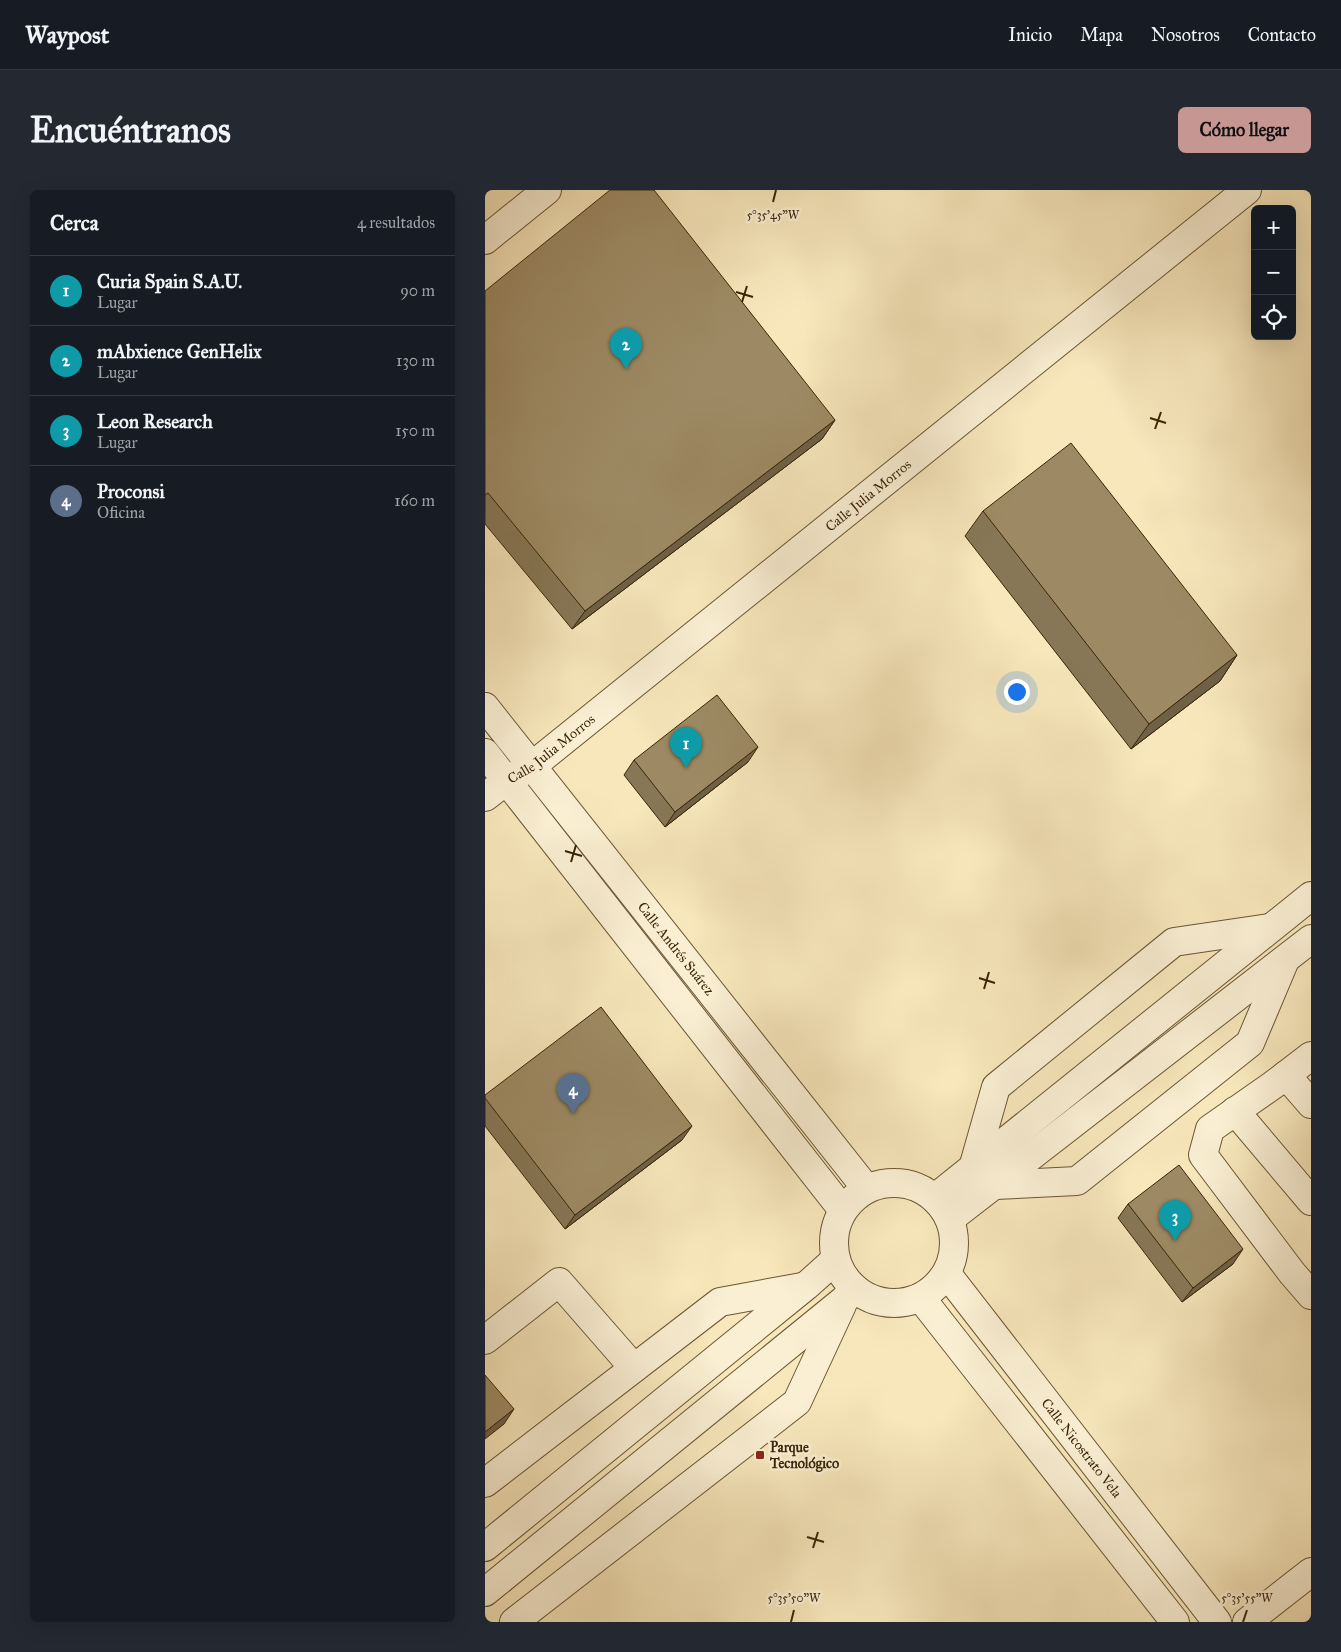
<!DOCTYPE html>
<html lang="es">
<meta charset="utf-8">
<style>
body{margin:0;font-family:"IM FELL Great Primer",serif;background:#242831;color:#f1f3f6}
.controls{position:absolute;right:15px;top:15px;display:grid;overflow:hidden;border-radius:8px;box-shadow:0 5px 20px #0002}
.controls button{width:45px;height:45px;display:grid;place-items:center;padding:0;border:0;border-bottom:1px solid #363941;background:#171b24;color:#f1f3f6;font:25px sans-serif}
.you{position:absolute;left:531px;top:501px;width:18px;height:18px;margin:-12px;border:4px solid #fff;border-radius:50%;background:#1a73e8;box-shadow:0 0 0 8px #1a73e833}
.badge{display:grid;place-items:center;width:32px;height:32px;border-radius:50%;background:#c59692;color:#fff;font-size:16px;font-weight:700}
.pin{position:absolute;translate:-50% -41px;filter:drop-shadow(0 1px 2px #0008)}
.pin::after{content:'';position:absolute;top:26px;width:18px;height:15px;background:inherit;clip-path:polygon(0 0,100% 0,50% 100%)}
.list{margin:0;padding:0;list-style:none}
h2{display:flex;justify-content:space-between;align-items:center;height:65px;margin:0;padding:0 20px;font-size:21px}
h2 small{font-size:16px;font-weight:400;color:#9ea1a6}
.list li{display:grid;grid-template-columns:32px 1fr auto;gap:15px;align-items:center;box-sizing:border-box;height:70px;padding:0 20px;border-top:1px solid #363941}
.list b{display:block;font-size:19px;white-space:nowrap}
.list p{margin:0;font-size:16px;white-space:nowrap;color:#9ea1a6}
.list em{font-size:16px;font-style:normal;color:#9ea1a6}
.icon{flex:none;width:28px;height:28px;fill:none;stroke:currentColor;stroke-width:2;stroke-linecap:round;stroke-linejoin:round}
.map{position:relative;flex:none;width:826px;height:1432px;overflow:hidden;border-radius:8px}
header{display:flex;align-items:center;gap:30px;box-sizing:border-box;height:70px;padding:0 25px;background:#171b24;border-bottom:1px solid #363941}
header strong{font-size:24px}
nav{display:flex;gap:28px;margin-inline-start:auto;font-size:18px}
.intro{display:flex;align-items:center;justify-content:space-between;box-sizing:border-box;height:120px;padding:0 30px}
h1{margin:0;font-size:35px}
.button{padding:12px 22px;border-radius:8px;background:#c59692;color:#111;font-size:18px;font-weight:700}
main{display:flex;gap:30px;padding:0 30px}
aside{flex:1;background:#171b24;border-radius:8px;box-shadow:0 5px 20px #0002}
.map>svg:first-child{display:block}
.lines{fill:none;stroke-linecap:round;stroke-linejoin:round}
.minor-casing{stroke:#6a5633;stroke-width:30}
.minor{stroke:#faefd3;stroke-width:28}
.wall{fill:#877756;stroke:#3b2506}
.shaded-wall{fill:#6e6146;stroke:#3b2506}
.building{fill:#9d8a64;stroke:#3b2506}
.ticks{fill:none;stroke:#3b2506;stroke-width:2}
.poi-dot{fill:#8f2418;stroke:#faefd3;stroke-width:2}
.labels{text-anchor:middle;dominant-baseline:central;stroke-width:5;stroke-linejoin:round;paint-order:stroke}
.street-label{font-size:14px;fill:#3b2506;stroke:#faefd3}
.poi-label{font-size:14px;font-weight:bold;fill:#3b2506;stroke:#faefd3;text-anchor:start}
.ticks-label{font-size:12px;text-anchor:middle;fill:#3b2506;stroke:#faefd3;stroke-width:5;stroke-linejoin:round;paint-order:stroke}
</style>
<header>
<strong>Waypost</strong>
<nav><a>Inicio</a><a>Mapa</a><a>Nosotros</a><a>Contacto</a></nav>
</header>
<div class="intro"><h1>Encuéntranos</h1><a class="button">Cómo llegar</a></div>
<main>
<aside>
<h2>Cerca<small>4 resultados</small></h2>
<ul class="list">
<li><span class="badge" style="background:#0f9aa8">1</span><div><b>Curia Spain S.A.U.</b><p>Lugar</p></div><em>90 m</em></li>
<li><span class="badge" style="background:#0f9aa8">2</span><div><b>mAbxience GenHelix</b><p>Lugar</p></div><em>130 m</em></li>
<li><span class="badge" style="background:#0f9aa8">3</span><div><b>Leon Research</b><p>Lugar</p></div><em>150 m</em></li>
<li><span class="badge" style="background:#5c6f8a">4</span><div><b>Proconsi</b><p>Oficina</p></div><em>160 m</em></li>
</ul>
</aside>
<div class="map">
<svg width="826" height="1432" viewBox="0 0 826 1432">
<rect width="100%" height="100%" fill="#f7e7bb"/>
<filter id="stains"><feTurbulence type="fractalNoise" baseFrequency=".004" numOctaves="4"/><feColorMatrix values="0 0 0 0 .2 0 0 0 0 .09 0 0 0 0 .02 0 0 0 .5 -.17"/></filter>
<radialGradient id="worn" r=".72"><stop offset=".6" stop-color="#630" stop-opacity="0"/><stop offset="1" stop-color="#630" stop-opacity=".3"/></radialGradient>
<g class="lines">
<g class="minor-casing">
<g id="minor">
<path d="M 0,50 L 62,0"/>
<path id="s1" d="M 0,517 L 381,998"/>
<path d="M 0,563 L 357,1019"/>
<path id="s2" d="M 0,607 L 21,591 L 47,576 L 762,0"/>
<path d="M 826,866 L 788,895 L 725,939 L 718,965 L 807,1083 L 826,1105"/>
<path d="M 801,885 L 826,914"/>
<path d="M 750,921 L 826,1011"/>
<path d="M 488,978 L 511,897 L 689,752 L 784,738"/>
<circle cx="409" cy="1053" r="60"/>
<path d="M 510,995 L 592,991 L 765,853 L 800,770"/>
<path d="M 450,1008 L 826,706"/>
<path d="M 465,1029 L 826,749"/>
<path id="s3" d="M 462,1084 L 732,1432"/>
<path d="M 436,1108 L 690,1432"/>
<path d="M 0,1150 L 74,1092 L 149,1178"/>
<path d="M 0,1293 L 235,1112 L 317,1097"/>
<path d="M 0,1357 L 321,1096 L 350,1070"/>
<path d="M 0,1402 L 359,1110 L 370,1099"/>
<path d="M 29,1432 L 312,1212 L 357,1115"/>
<path d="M 762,1432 L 826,1382"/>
</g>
</g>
<use href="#minor" class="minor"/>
</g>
<path class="wall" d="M 0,101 L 350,230 L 337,249 L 87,439 L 0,334 Z
M 498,321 L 752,465 L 735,491 L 646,559 L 480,346 Z
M 149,570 L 263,572 L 180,637 L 139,585 Z
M 0,905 L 197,950 L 80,1039 L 0,936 Z
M 643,1014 L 748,1074 L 697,1112 L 633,1028 Z"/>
<path class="shaded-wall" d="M 350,230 L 337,249 L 87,439 L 100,421 Z
M 752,465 L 735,491 L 646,559 L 664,534 Z
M 273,557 L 263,572 L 180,637 L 190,622 Z
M 207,936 L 197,950 L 80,1039 L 90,1025 Z
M 758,1059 L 748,1074 L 697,1112 L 708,1098 Z
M 29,1219 L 19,1234 L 0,1249 L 0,1242 Z"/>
<path class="building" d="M 125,0 L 169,0 L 350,230 L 100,421 L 3,303 L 0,305 L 0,101 Z
M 586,253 L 752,465 L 664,534 L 498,321 Z
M 232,505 L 273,557 L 190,622 L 149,570 Z
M 116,817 L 207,936 L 90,1025 L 0,908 L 0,905 Z
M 694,975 L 758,1059 L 708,1098 L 643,1014 Z
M 0,1185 L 29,1219 L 0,1242 Z"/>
<path class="ticks" d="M 288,12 L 291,0M 251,102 L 268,107M 257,112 L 262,96M 665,228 L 681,233M 670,239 L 676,222M 80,661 L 97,666M 86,672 L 91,655M 494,788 L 510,793M 499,799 L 504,782M 322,1347 L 339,1352M 328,1358 L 333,1342M 306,1432 L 309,1420M 758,1432 L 762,1420"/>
<rect class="poi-dot" x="270" y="1260" width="10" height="10" rx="2.5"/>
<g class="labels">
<g class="street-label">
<text stroke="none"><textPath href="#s2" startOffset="488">Calle Julia Morros</textPath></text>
<text stroke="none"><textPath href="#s2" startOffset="82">Calle Julia Morros</textPath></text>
<text stroke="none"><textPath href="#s1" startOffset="308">Calle Andrés Suárez</textPath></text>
<text stroke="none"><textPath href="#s3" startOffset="220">Calle Nicostrato Vela</textPath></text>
</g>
<g class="poi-label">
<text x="285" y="1257">Parque<tspan x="285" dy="16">Tecnológico</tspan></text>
</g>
</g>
<g class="ticks-label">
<text x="288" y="29">5°35'45"W</text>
<text x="309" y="1412">5°35'50"W</text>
<text x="762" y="1412">5°35'55"W</text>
</g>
<rect width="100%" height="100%" filter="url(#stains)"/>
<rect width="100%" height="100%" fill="url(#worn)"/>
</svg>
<div class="controls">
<button>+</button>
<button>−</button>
<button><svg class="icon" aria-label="locate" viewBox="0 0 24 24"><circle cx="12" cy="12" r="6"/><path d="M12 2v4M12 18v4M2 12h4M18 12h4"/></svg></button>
</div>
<div class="you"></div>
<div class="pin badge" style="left:201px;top:578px;background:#0f9aa8">1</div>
<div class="pin badge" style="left:141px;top:179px;background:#0f9aa8">2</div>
<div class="pin badge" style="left:690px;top:1051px;background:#0f9aa8">3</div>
<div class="pin badge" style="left:88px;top:924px;background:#5c6f8a">4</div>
</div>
</main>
